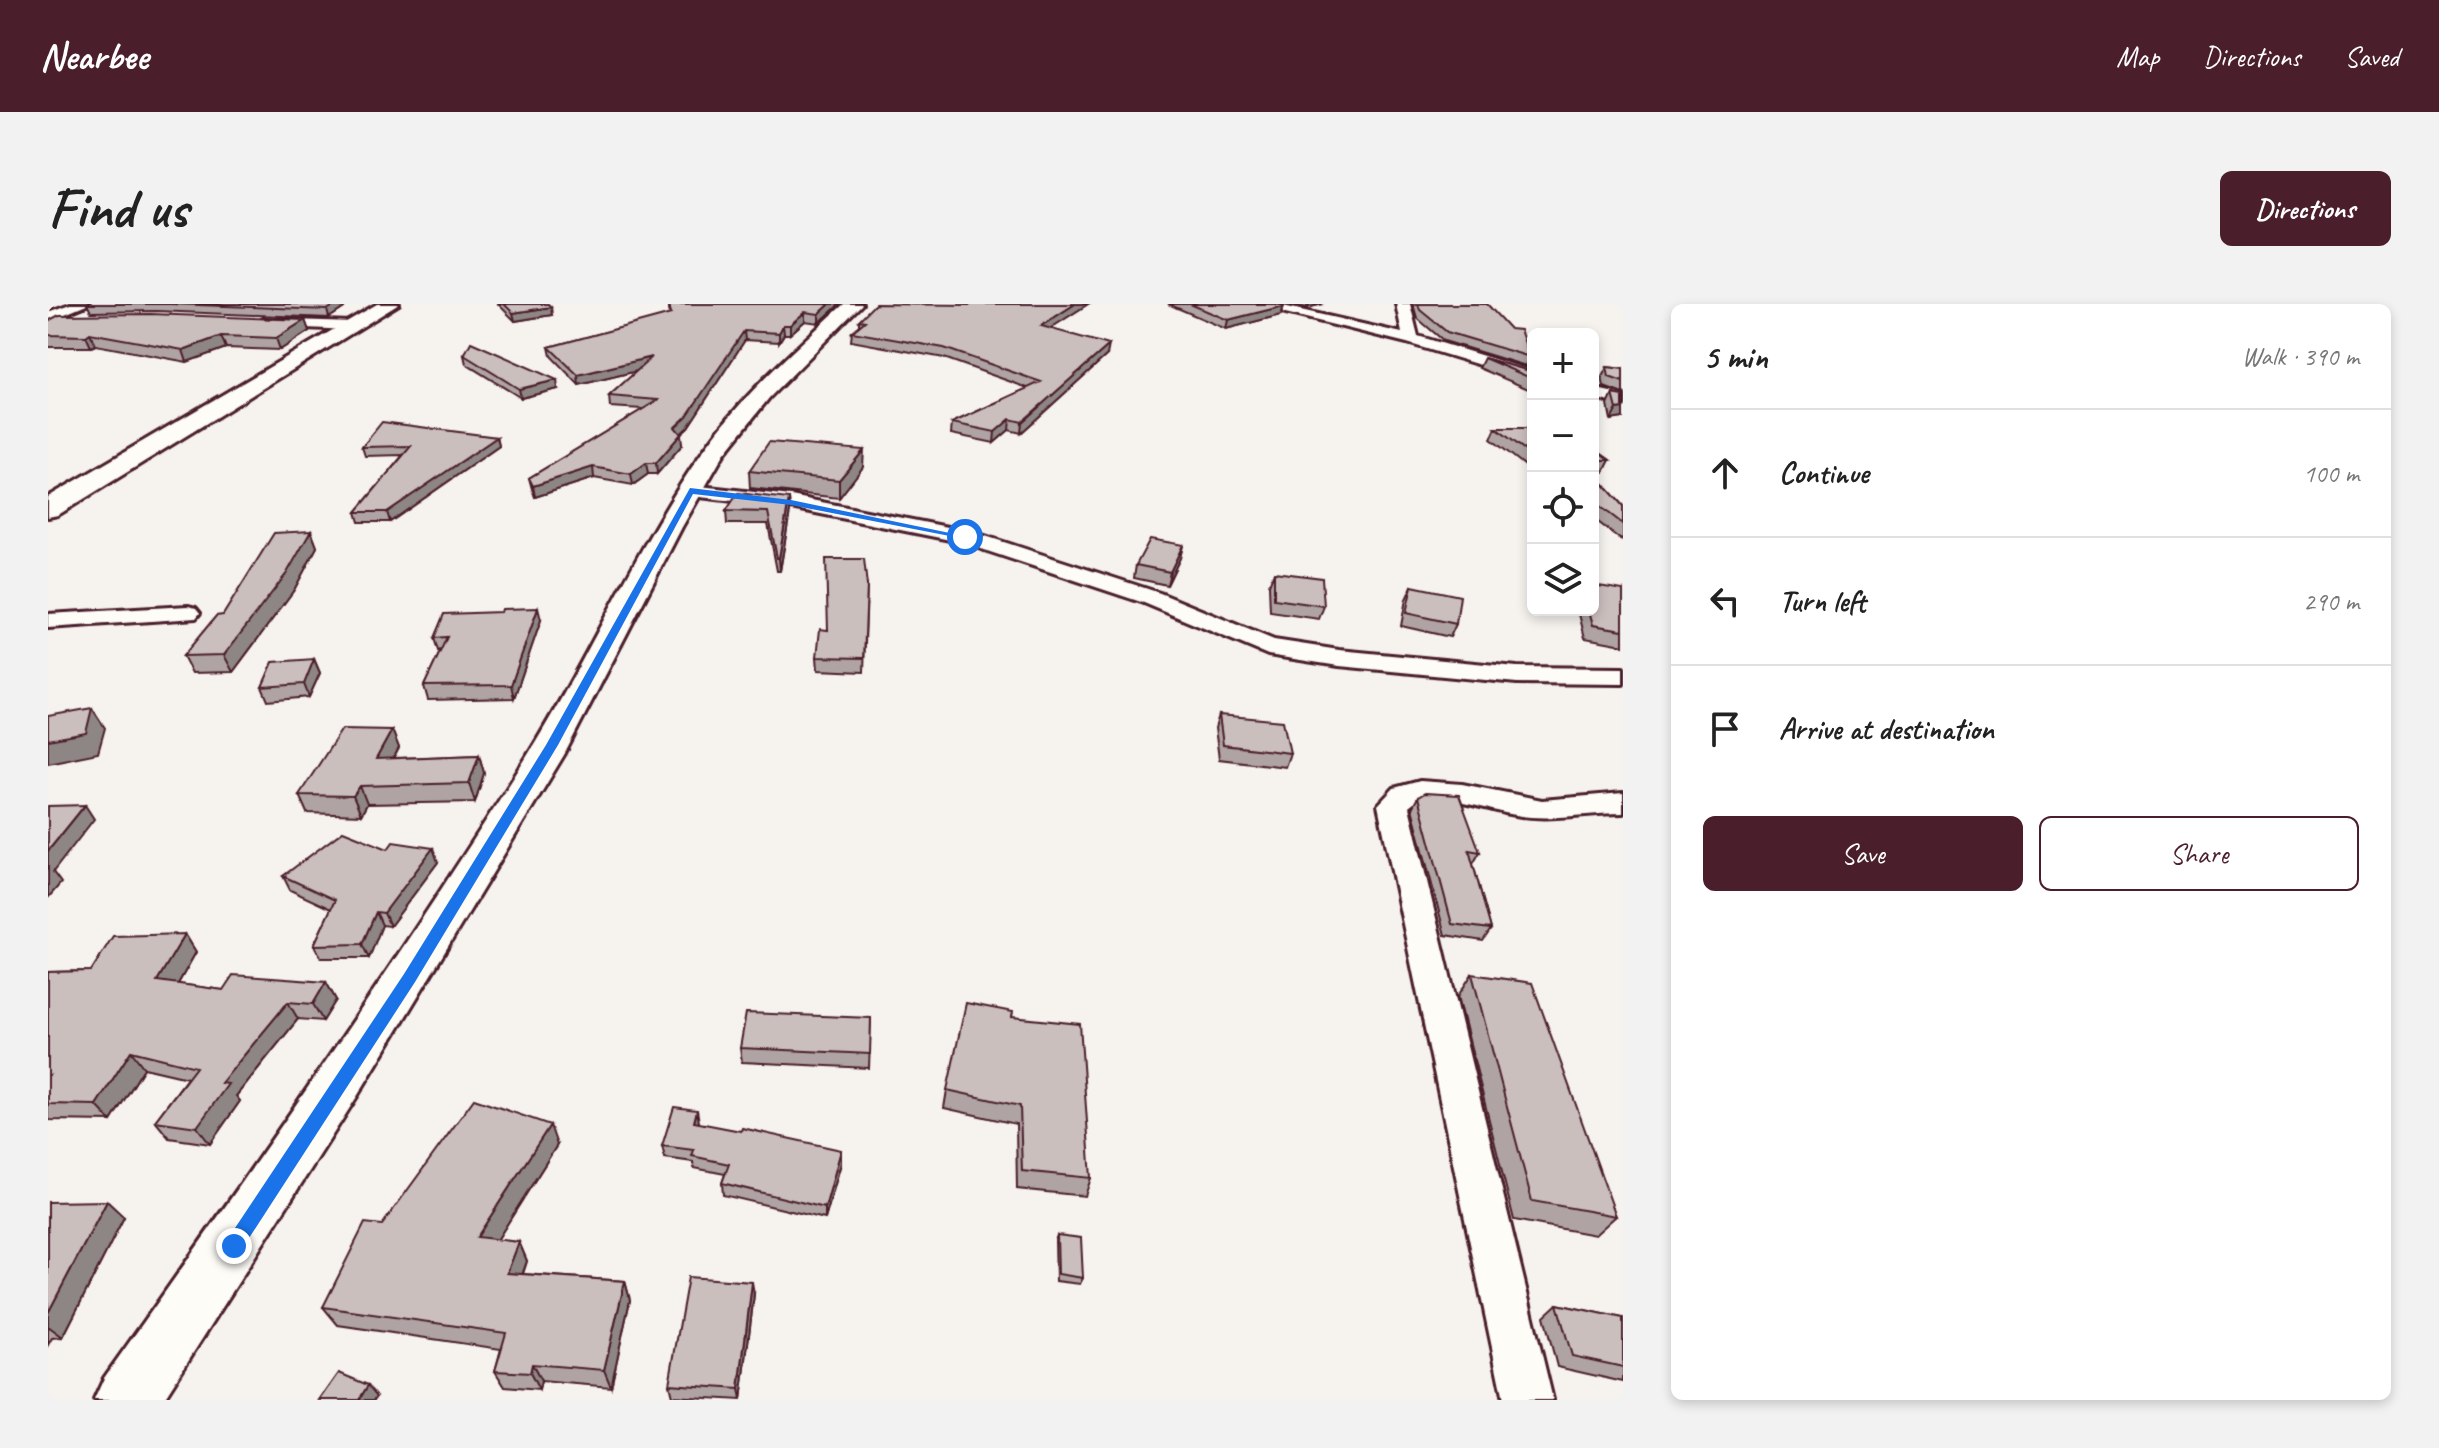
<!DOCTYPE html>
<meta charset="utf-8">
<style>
body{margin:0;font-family:Caveat,sans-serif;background:#f2f2f2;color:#222}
.controls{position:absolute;right:24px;top:24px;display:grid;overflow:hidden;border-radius:12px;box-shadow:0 4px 12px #0003}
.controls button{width:72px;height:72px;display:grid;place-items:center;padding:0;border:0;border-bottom:2px solid #e0e0e0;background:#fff;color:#222;font:40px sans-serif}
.stop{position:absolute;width:24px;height:24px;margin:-18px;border:6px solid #1a73e8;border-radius:50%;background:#fff}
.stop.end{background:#1a73e8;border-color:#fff;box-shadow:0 2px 8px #0008}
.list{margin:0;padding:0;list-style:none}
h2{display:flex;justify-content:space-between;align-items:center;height:104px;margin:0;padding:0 32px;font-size:34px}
h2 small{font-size:26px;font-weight:400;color:#767676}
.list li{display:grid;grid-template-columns:52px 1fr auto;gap:24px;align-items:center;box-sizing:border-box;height:128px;padding:0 32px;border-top:2px solid #e0e0e0}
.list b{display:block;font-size:30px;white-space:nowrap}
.list em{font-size:26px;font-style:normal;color:#767676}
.actions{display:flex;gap:16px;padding:24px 32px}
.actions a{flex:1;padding:18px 0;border:2px solid #4a1f2b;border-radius:12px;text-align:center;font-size:28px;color:#4a1f2b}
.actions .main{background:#4a1f2b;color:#fff}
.icon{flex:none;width:44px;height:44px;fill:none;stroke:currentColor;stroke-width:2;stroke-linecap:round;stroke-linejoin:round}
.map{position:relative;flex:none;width:1575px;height:1096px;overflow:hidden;border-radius:12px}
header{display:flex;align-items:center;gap:48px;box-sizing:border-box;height:112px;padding:0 40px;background:#4a1f2b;color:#fff}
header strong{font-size:38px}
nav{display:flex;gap:44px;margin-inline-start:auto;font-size:28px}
.intro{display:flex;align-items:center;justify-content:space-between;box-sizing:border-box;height:192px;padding:0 48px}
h1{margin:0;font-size:56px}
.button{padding:20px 36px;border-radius:12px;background:#4a1f2b;color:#fff;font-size:28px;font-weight:700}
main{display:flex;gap:48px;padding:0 48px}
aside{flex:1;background:#fff;border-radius:12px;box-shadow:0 4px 12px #0003}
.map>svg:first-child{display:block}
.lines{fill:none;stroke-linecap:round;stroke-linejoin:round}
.minor-casing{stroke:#4a1f2b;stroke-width:6}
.tertiary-casing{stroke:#4a1f2b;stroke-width:6}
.secondary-casing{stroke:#4a1f2b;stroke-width:6}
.minor{fill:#fdfcf7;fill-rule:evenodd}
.tertiary{fill:#fdfcf7;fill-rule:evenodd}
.secondary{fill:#fdfcf7;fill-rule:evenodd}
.wall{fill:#afa4a3;stroke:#4a1f2b;stroke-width:2}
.shaded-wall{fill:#8e8685;stroke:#4a1f2b;stroke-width:2}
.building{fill:#cbbfbe;stroke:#4a1f2b;stroke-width:2}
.route{fill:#1a73e8}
</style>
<header>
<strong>Nearbee</strong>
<nav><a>Map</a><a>Directions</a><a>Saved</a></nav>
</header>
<div class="intro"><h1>Find us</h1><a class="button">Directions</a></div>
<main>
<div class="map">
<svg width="1575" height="1096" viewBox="0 0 1575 1096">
<rect width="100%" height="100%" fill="#f6f3ef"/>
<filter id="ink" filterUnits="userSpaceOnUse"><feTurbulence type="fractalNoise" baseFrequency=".0125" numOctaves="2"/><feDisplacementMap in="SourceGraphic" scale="16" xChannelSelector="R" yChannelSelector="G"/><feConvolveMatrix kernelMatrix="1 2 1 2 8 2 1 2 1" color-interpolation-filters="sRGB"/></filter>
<g filter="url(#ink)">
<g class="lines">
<g class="minor-casing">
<path id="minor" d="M 22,0 L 41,0 L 0,17 L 0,8 Z
M 1201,0 L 1226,0 L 1354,29 L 1348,0 L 1362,0 L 1370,32 L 1485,67 L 1485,77 L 1359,39 Z
M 215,15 L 304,18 L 311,22 L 304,26 L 210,22 L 208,19 Z
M 1545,84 L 1575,91 L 1575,101 L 1545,94 Z
M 642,181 L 743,192 L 925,228 L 1112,289 L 1226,336 L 1291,346 L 1469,363 L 1575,364 L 1575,380 L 1469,379 L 1291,362 L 1220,351 L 1096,299 L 912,238 L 743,204 L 635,191 L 632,187 L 635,183 Z
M 140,302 L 148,304 L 152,309 L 148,314 L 0,324 L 0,310 Z
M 1372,477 L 1414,480 L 1494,496 L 1575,489 L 1575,509 C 1533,509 1500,519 1457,509 C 1434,504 1380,486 1361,503 L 1505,1096 L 1455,1096 L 1330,501 L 1346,484 Z"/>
</g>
<g class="tertiary-casing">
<path id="tertiary" d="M 796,0 L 814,0 L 721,94 L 676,150 L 634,223 L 516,451 L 310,791 L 115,1096 L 46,1096 L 56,1074 C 201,870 344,666 478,454 C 541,354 587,244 655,147 C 694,91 746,46 796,0 Z"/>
</g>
<g class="secondary-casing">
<path id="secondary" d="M 329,0 L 351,0 L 10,211 L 0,213 L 0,193 Z"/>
</g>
<use href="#minor" class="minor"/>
<use href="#tertiary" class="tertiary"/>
<use href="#secondary" class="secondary"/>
</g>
<path class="wall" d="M 39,0 L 295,0 L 296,4 L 281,14 L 108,7 L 43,8 Z
M 450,0 L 500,0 L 504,11 L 467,17 Z
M 620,0 L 792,0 L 771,19 L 757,17 L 742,30 L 736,30 L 731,38 L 697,36 L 640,123 L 632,130 L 634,141 L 609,170 L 600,170 L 585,181 L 546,174 L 487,193 L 484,185 L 481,174 L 595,105 L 562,103 L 561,92 L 589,67 L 531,81 L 503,52 L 501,43 L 622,11 Z
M 1040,0 L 1002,24 L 1059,51 L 973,129 L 961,126 L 946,139 L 903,130 L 904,119 L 980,84 L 896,54 L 803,37 L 804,28 L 811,22 L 811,16 L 922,1 Z
M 1120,0 L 1227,0 L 1236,2 L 1233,11 L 1178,25 Z
M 1240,0 L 1275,0 L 1259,4 Z
M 1365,0 L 1439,0 L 1482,53 L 1478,62 L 1396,37 L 1369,14 Z
M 257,16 L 261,27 L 232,46 L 178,44 L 139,58 L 48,41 L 43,43 L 0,43 L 0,17 Z
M 416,51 L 510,85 L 473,94 L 418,60 Z
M 1436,54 L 1485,68 L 1485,87 L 1431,64 Z
M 1559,63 L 1575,65 L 1575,90 L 1556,83 L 1554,73 Z
M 1565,90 L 1575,92 L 1575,114 L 1563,116 L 1560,101 Z
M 1448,124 L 1485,124 L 1485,168 L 1443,135 Z
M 449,133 L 451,142 L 342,218 L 311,218 L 308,208 L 355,151 L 317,152 L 314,143 Z
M 1545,144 L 1562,156 L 1556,168 L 1545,168 Z
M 815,163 L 791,194 L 702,184 L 701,167 Z
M 1545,168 L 1575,202 L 1575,233 L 1573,236 L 1545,214 Z
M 741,195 L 742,207 L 732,267 L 729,267 L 720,220 L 679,220 L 678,207 Z
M 263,227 L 269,243 L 246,286 L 185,368 L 144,369 L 135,352 Z
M 1135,241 L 1132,254 L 1119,281 L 1086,274 L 1088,261 Z
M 1226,268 L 1276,302 L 1271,315 L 1222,308 L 1221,281 Z
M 819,282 L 816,368 L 770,366 L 769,353 L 780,326 Z
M 1364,282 L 1408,320 L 1402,333 L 1353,322 L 1358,295 Z
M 1575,286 L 1575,341 L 1537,334 L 1530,306 L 1545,306 Z
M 493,316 L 466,394 L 380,396 L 376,382 L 393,346 L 390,347 L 386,334 Z
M 266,355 L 272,369 L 261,393 L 220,397 L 214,383 Z
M 1171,411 L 1242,449 L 1237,463 L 1171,455 L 1167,424 Z
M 344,426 L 351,444 L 346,454 L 431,451 L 436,469 L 427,498 L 319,500 L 313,511 L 259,509 L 251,491 Z
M 1370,493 L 1432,548 L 1425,560 L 1443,625 L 1435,637 L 1397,631 L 1364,504 Z
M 340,545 L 390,558 L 342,622 L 334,621 L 321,654 L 273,654 L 266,641 L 283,605 L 242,586 L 235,572 Z
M 137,630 L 148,648 L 130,680 L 175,686 L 278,678 L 288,696 L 275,717 L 250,715 L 188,792 L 192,797 L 162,840 L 121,834 L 107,817 L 139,774 L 96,764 L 63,817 L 0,816 L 0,668 L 43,667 Z
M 1424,670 L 1568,912 L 1547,931 L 1466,916 L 1410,692 Z
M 964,713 L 1043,874 L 1037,892 L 969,885 L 968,820 L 896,804 L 899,786 Z
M 823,714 L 821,764 L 694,758 L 692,744 Z
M 509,841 L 449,936 L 471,938 L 479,957 L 475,970 L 577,977 L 582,996 L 563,1083 L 493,1077 L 491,1086 L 457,1083 L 447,1067 L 453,1045 L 290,1021 L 275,1003 L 334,921 Z
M 614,842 L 793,846 L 793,859 L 777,915 L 675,891 L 674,879 L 677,870 L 646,864 L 645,858 L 617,854 Z
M 0,898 L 76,913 L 15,1033 L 4,1034 L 0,1041 Z
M 1009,931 L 1035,974 L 1032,980 L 1008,977 L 1007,937 Z
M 706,990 L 693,1096 L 624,1092 L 621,1080 Z
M 1509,1000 L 1575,1014 L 1575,1078 L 1509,1063 L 1496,1012 Z"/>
<path class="shaded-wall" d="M 284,0 L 295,0 L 296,4 L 281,14 L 279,6 Z
M 782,0 L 792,0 L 771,19 L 771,10 Z
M 1027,0 L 1040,0 L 992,31 L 993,22 Z
M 1260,0 L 1275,0 L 1259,4 Z
M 1236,2 L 1233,11 L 1178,25 L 1180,16 Z
M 503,3 L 504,11 L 467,17 L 465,9 Z
M 757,8 L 757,17 L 742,30 L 742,21 Z
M 257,16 L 261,27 L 232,46 L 228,34 Z
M 735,21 L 736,30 L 731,38 L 731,29 Z
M 696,27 L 697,36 L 640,123 L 628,134 L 627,123 Z
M 42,29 L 48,41 L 43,43 L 38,32 Z
M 173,32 L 178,44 L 139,58 L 135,46 Z
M 1061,41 L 1059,51 L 973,129 L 974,118 Z
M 604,53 L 606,63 L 531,81 L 530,71 Z
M 509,76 L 510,85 L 473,94 L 471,85 Z
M 1575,104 L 1575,114 L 1563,116 L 1569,105 Z
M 962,115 L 961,126 L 946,139 L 947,128 Z
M 633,130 L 634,141 L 609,170 L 608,159 Z
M 449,133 L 451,142 L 342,218 L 339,208 Z
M 816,146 L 815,163 L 791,194 L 791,176 Z
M 598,159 L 600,170 L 585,181 L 583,170 Z
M 545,163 L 546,174 L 487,193 L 485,182 Z
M 741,195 L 742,207 L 732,267 L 731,254 Z
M 263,227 L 269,243 L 246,286 L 185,368 L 176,351 Z
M 1135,241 L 1132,254 L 1119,281 L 1122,268 Z
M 490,304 L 493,316 L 466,394 L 463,381 Z
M 266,355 L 272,369 L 261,393 L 256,380 Z
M 44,404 L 57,424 L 50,449 L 0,459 L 0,436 Z
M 344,426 L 351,444 L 335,473 L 328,455 Z
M 431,451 L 436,469 L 427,498 L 421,479 Z
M 312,482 L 319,500 L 313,511 L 305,492 Z
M 37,501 L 46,515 L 5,568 L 13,579 L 0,594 L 0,547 Z
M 385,544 L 390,558 L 342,622 L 336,609 Z
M 328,608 L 334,621 L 321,654 L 314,640 Z
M 137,630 L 148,648 L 122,694 L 109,677 Z
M 278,678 L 288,696 L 275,717 L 265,700 Z
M 240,698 L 250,715 L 188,792 L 192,797 L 162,840 L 149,823 L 173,779 Z
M 83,747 L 96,764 L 63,817 L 48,801 Z
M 649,806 L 651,818 L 648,830 L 646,818 Z
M 502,821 L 509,841 L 439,952 L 429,933 Z
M 793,846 L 793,859 L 777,915 L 777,904 Z
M 59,897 L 76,913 L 15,1033 L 0,1022 L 0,1009 Z
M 471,938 L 479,957 L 468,988 L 459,969 Z
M 577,977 L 582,996 L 563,1083 L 556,1066 Z
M 704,978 L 706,990 L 693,1096 L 691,1085 Z
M 484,1060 L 493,1077 L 491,1086 L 482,1069 Z
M 320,1081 L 329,1092 L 326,1096 L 311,1096 Z"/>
<path class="building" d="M 123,0 L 289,0 L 279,6 Z
M 456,0 L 500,0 L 503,3 L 465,9 Z
M 621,0 L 782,0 L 771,10 L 757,8 L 742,21 L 735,21 L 731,29 L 696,27 L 639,112 L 627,123 L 633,130 L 608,159 L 598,159 L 583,170 L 545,163 L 485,182 L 481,174 L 610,96 L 561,92 L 604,53 L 530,71 L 501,43 L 623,10 Z
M 827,0 L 922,1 L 924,0 L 1027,0 L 993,22 L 1061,41 L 974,118 L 962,115 L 947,128 L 904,119 L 993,78 L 896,44 L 804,28 L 817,17 L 811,16 Z
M 1142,0 L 1227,0 L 1236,2 L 1180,16 Z
M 1370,0 L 1439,0 L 1462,25 L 1472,26 L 1482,53 L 1399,28 L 1372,6 Z
M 103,10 L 257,16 L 228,34 L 173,32 L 135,46 L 42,29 L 38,32 L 0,31 L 0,17 L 11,11 Z
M 423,38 L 509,76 L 471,85 L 416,51 Z
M 1436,54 L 1485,68 L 1485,75 Z
M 1559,63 L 1575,65 L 1575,78 L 1561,73 Z
M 1565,90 L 1575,92 L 1575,104 L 1569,105 Z
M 334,118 L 449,133 L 339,208 L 308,208 L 363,142 L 314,143 Z
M 1448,124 L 1485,124 L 1485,152 Z
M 721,138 L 816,146 L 791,176 L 701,167 Z
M 1545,144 L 1562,156 L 1545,156 Z
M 1545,168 L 1575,202 L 1575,220 L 1545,197 Z
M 690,189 L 741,195 L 731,254 L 729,254 L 720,208 L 678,207 Z
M 263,227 L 239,269 L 176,351 L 135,352 L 168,312 L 175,311 L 226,229 Z
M 1102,235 L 1135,241 L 1122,268 L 1088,261 Z
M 778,255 L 816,255 L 819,282 L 816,354 L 769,353 L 772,325 L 780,326 Z
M 1226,268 L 1274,274 L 1276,302 L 1226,295 Z
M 1545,281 L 1575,286 L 1575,326 L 1545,321 L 1541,306 L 1545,306 Z
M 1364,282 L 1412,292 L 1408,320 L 1358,309 Z
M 490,304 L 463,381 L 376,382 L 399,333 L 386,334 L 396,310 L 453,308 L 454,305 Z
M 266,355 L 256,380 L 214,383 L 225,358 Z
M 44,404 L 38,429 L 0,436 L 0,412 Z
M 1171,411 L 1235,417 L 1242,449 L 1175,441 Z
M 294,425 L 344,426 L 328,455 L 431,451 L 421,479 L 312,482 L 305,492 L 251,491 Z
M 1377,489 L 1411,491 L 1432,548 L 1421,546 L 1443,625 L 1404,620 L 1370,493 Z
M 37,501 L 0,547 L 0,502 Z
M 295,527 L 340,545 L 345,538 L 385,544 L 336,609 L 328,608 L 314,640 L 266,641 L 287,596 L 235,572 Z
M 137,630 L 109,677 L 175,686 L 185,671 L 278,678 L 265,700 L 240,698 L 173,779 L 180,780 L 149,823 L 107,817 L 148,763 L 83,747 L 48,801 L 0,800 L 0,772 L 1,771 L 0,771 L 0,668 L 43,667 L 65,632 Z
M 1424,670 L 1484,679 L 1568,912 L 1484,897 Z
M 918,699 L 965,708 L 964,713 L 1032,720 L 1043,874 L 974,867 L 972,802 L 899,786 Z
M 698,709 L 823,714 L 822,750 L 692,744 Z
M 426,795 L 502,821 L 429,933 L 471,938 L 459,969 L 577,977 L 556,1066 L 484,1060 L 482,1069 L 447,1067 L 458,1029 L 275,1003 L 317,919 L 334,921 Z
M 626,803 L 649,806 L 646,818 L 693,827 L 694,824 L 793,846 L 777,904 L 674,879 L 681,860 L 644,852 L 646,846 L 614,842 Z
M 59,897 L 0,1009 L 0,898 Z
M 1009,931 L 1033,934 L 1035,974 L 1010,970 Z
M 640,973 L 704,978 L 691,1085 L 621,1080 Z
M 1509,1000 L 1575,1014 L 1575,1063 L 1524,1052 Z
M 291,1069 L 320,1081 L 311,1096 L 272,1096 Z"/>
</g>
<path class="route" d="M 642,184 L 743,196 L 921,233 L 917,235 L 743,201 L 645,190 L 510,441 L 367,678 L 192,948 L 186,951 L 179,948 L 177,942 L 179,936 L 356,670 L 498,441 Z"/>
</svg>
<div class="controls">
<button>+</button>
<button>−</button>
<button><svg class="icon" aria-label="locate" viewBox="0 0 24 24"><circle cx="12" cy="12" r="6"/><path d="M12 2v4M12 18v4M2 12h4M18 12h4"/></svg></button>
<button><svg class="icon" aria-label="layers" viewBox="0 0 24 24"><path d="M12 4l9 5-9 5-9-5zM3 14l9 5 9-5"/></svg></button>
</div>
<div class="stop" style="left:917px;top:233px"></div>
<div class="stop end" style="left:186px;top:942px"></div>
</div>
<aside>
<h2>5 min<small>Walk · 390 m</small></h2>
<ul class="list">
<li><svg class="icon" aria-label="ahead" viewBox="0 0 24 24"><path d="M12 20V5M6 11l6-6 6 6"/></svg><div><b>Continue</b></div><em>100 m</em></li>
<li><svg class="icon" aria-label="left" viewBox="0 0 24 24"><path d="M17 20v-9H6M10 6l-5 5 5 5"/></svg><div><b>Turn left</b></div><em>290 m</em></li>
<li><svg class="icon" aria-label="arrive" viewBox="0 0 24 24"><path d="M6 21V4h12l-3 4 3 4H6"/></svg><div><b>Arrive at destination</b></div></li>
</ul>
<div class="actions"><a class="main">Save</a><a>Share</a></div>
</aside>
</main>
